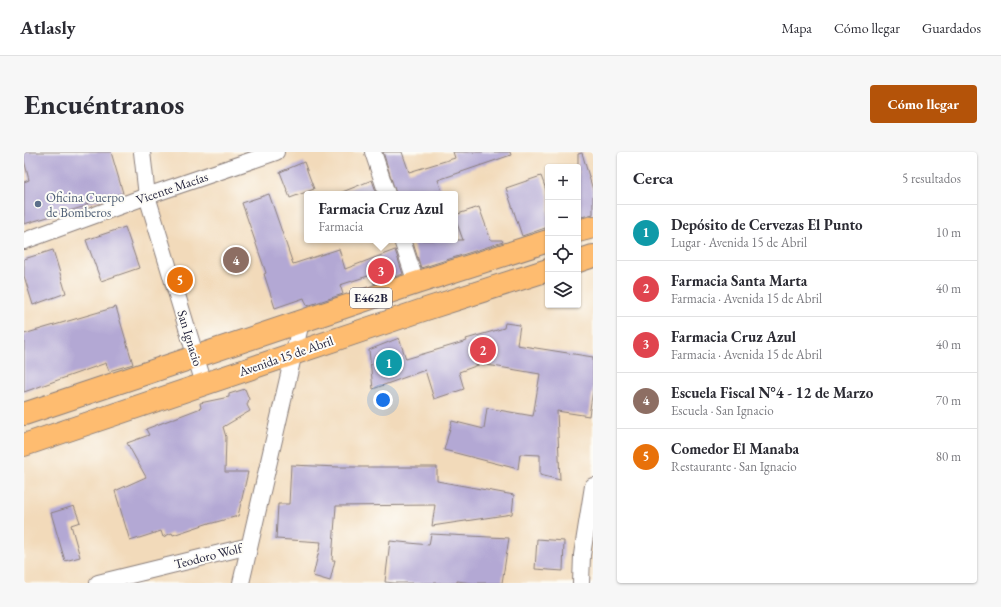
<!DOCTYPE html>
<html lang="es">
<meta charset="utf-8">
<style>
body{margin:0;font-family:"EB Garamond",serif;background:#f7f7f7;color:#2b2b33}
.controls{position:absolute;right:12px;top:12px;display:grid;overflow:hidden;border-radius:4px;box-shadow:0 1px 3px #0004}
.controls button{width:36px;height:36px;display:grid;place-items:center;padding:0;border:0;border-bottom:1px solid #e1e1e2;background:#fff;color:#2b2b33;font:20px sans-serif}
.you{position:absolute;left:359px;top:248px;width:14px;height:14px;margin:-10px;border:3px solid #fff;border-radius:50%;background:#1a73e8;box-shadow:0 0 0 6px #1a73e833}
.badge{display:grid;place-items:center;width:26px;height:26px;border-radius:50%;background:#b45309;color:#fff;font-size:13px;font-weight:700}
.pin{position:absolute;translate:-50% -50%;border:2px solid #fff;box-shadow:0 1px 4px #0006}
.popup{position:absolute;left:280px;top:39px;width:154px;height:52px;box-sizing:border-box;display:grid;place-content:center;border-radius:4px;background:#fff;filter:drop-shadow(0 1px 3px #0005);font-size:13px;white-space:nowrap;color:#7c7c81}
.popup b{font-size:15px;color:#2b2b33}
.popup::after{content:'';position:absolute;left:50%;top:100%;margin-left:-8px;border:8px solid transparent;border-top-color:#fff}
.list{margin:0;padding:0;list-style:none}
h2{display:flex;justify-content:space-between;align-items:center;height:52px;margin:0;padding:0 16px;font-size:17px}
h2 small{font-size:13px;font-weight:400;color:#7c7c81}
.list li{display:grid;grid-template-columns:26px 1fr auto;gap:12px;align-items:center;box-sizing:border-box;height:56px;padding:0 16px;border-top:1px solid #e1e1e2}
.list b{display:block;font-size:15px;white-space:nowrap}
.list p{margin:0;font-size:13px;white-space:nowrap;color:#7c7c81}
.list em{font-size:13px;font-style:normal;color:#7c7c81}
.icon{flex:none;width:22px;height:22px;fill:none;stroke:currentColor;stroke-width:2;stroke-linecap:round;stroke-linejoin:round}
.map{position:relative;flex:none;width:569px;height:431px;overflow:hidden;border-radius:4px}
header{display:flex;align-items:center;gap:24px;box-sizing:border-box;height:56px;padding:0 20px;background:#fff;border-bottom:1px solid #e1e1e2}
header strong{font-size:19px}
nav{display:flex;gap:22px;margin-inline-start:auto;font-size:14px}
.intro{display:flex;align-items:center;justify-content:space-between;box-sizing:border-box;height:96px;padding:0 24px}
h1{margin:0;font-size:28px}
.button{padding:10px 18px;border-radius:4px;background:#b45309;color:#fff;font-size:14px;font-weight:700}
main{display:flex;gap:24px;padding:0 24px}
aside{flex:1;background:#fff;border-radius:4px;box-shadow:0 1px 3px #0004}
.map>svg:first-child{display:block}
.building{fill:#b3a8d4}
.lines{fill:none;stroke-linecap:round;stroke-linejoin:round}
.street-casing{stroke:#8a7e7a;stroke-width:18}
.primary-casing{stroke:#8a7e7a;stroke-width:24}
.street{stroke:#fff;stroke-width:16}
.primary{stroke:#febc70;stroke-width:22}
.service-dot{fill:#5c6f8a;stroke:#fdfcf7;stroke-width:1.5}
.labels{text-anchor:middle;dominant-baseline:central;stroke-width:4;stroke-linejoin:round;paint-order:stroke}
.shield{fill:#fdfcf7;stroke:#646373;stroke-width:1}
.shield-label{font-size:12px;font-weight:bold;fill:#22223b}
.street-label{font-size:13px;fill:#22223b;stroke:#fdfcf7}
.service-label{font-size:13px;fill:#4e5e75;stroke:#fdfcf7;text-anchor:start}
</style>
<header>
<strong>Atlasly</strong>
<nav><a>Mapa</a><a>Cómo llegar</a><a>Guardados</a></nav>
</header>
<div class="intro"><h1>Encuéntranos</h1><a class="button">Cómo llegar</a></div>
<main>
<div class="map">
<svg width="569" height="431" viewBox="0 0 569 431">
<rect width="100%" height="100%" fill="#fdfcf7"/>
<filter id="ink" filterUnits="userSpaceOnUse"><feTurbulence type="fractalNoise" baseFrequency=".025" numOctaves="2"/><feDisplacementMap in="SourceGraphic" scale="8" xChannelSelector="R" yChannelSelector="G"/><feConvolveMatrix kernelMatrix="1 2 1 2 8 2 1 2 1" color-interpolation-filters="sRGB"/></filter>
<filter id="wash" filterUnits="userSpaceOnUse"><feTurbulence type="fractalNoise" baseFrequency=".012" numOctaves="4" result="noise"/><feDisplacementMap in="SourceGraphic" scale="16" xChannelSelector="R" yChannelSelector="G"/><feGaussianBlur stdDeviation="0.9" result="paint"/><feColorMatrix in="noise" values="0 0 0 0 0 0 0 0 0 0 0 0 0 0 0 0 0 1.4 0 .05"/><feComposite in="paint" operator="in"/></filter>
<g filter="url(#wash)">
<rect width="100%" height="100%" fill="#f2daba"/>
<g id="blocks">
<path class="building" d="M 0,0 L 87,0 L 99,41 L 62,52 L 62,54 L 0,72 L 0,30 L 5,28 L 0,8 Z
M 359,0 L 378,0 L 385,20 L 431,6 L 429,0 L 486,0 L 487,3 L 414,28 L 418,39 L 409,42 L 372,42 Z
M 558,1 L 569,38 L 569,62 L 554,66 L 554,2 Z
M 280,10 L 290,37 L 266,46 L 256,20 Z
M 517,24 L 524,43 L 524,75 L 498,84 L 482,36 Z
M 348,28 L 353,42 L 317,42 L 316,41 Z
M 245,42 L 269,112 L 315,97 L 321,117 L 371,98 L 379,122 L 350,132 L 347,123 L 316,133 L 319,142 L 283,154 L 280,146 L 251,156 L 240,122 L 242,121 L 218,51 Z
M 455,55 L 467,88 L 478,88 L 479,90 L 397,116 L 388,88 L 439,88 L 431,66 L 431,63 Z
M 101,75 L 115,116 L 77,129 L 62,88 Z
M 29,98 L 42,141 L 9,153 L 0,124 L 0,107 Z
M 92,155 L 109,212 L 85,219 L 82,211 L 0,240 L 0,182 Z
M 481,171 L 496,173 L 493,193 L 569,205 L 569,237 L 565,264 L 533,259 L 536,328 L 516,323 L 516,303 L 496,302 L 494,317 L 420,298 L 428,269 L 460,277 L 463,256 L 509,264 L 516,222 L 457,212 L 435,220 L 440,237 L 410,247 L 401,218 L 349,237 L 345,198 L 375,186 L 382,207 L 443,189 L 442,187 L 480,176 Z
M 221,237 L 225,247 L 223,253 L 226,259 L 199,275 L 202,285 L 201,320 L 224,320 L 214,364 L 185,372 L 185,371 L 149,383 L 148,381 L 139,385 L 137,379 L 106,389 L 91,339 L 122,325 L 103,291 L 125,283 L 122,277 L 177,256 L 176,251 L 205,245 L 205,242 Z
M 267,313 L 315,315 L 413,315 L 413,329 L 490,343 L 488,362 L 408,374 L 411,353 L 312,354 L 308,408 L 311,408 L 306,429 L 289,424 L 297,390 L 252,387 L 254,352 L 265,352 Z
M 50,354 L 56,370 L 47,373 L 56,405 L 41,409 L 27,361 Z
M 407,382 L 485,386 L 478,431 L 448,431 L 433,429 L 433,431 L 371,431 L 361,430 L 366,389 L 405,393 Z
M 513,387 L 540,389 L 539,419 L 511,417 Z"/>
</g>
</g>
<g filter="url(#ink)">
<use href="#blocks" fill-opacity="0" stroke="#8a7e7a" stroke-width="1"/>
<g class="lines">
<g class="street-casing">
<path id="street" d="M 118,0 L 123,44 L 180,232
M 349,0 L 363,42
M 378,88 L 392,131
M 0,89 L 123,44 L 252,0
M 74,431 L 225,394
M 217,431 L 277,170
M 557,431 L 558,403 L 569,334"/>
</g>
<g class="primary-casing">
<path id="primary" d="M 554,79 L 569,75
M 554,109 L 569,104
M 0,262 L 392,131 L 524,89
M 0,293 L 399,158 L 524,118"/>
</g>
<use href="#street" class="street"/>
<use href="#primary" class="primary"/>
</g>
</g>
<circle class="service-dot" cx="14" cy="52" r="4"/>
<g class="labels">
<rect class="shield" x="326" y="136" width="42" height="20" rx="3"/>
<g class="shield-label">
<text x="347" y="146">E462B</text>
</g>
<g class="street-label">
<text transform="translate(148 36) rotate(-19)">Vicente Macías</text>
<text transform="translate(166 186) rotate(73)">San Ignacio</text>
<text transform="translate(262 204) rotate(-19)">Avenida 15 de Abril</text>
<text transform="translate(184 404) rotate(-14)">Teodoro Wolf</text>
</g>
<g class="service-label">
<text x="22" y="45">Oficina Cuerpo<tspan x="22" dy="15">de Bomberos</tspan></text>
</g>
</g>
</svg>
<div class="controls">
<button>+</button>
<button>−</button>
<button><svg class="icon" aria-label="locate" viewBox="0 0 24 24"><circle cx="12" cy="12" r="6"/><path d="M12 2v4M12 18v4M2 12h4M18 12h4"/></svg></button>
<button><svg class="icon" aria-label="layers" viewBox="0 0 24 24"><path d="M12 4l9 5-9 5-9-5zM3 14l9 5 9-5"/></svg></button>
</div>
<div class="you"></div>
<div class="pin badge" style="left:365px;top:211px;background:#0f9aa8">1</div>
<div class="pin badge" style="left:459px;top:198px;background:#e0444e">2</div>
<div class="pin badge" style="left:357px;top:119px;background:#e0444e">3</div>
<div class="popup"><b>Farmacia Cruz Azul</b>Farmacia</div>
<div class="pin badge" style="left:212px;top:108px;background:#8d6e63">4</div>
<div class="pin badge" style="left:156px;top:128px;background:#e8710a">5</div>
</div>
<aside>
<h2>Cerca<small>5 resultados</small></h2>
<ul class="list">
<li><span class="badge" style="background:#0f9aa8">1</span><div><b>Depósito de Cervezas El Punto</b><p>Lugar · Avenida 15 de Abril</p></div><em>10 m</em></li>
<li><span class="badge" style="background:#e0444e">2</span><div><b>Farmacia Santa Marta</b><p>Farmacia · Avenida 15 de Abril</p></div><em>40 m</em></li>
<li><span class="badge" style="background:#e0444e">3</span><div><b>Farmacia Cruz Azul</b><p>Farmacia · Avenida 15 de Abril</p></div><em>40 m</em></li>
<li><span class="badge" style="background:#8d6e63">4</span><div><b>Escuela Fiscal N°4 - 12 de Marzo</b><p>Escuela · San Ignacio</p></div><em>70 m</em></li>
<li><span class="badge" style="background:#e8710a">5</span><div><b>Comedor El Manaba</b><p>Restaurante · San Ignacio</p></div><em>80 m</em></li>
</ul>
</aside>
</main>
